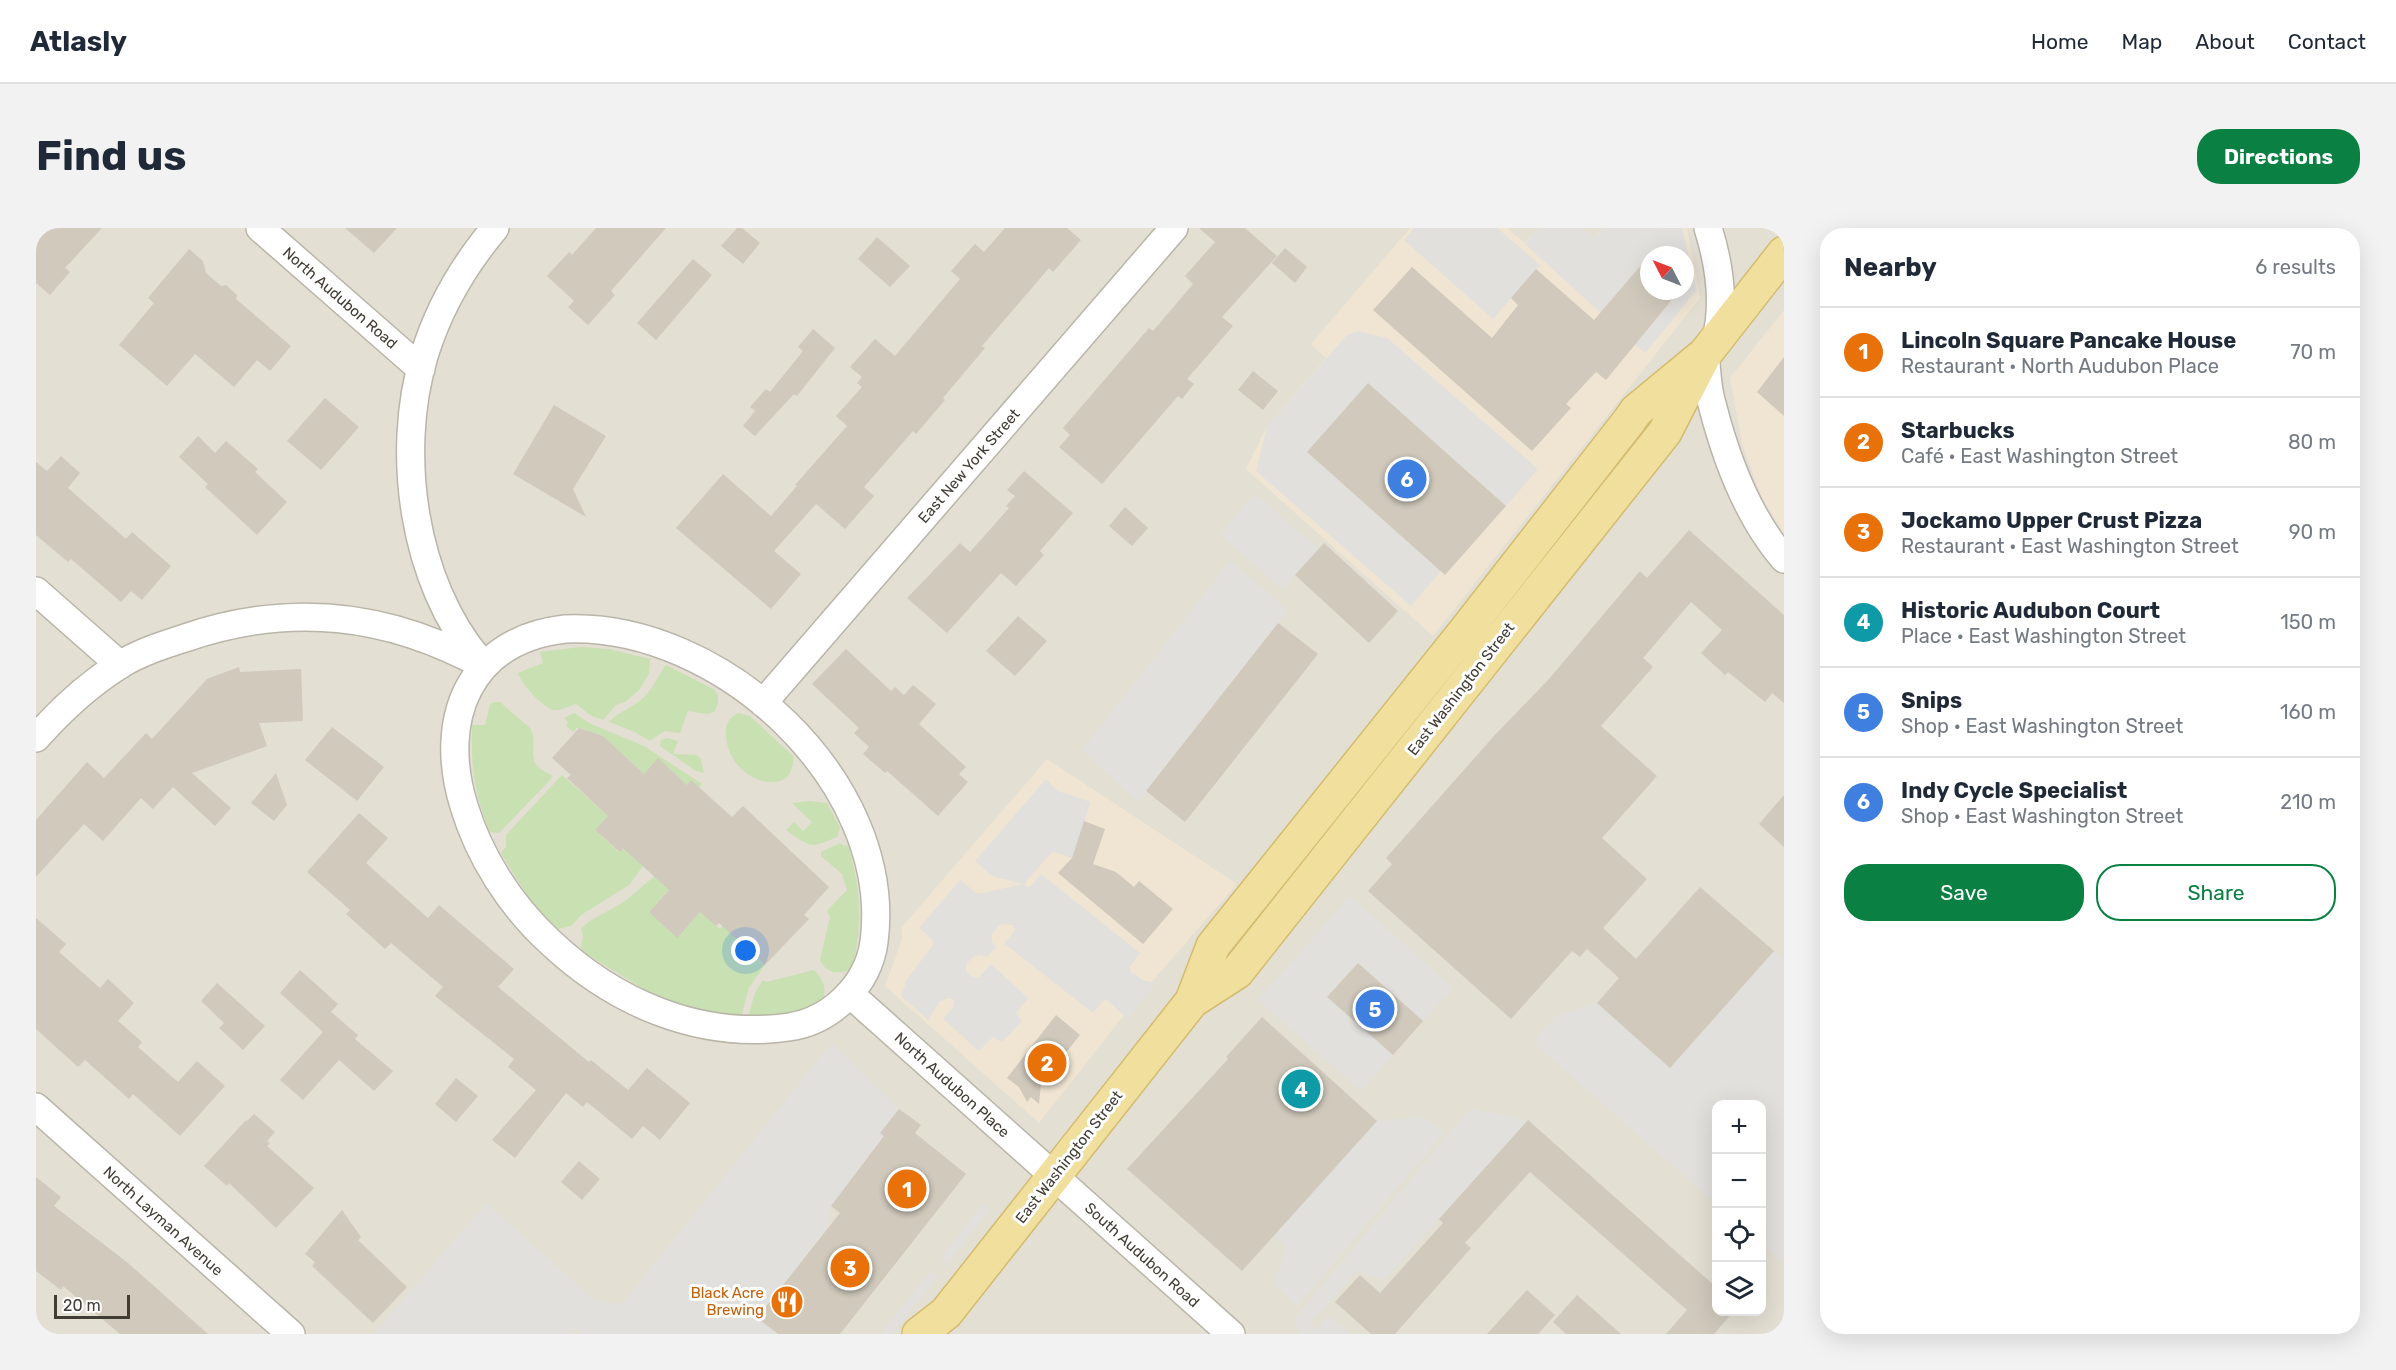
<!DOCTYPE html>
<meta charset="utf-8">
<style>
body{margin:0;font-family:Rubik,sans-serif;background:#f2f2f3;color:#1f2937}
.controls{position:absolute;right:18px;bottom:18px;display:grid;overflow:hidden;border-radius:12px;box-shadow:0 6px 24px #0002}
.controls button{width:54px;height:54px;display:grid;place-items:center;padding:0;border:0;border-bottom:2px solid #e0e1e3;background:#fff;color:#1f2937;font:30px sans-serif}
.compass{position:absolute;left:1604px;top:18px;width:54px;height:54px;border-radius:50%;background:#fff;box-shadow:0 6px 24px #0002;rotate:312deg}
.scale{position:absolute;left:18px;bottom:15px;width:76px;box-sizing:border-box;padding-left:6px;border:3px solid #413d35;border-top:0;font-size:16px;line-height:21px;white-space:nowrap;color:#413d35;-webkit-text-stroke:4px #fff;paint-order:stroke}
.you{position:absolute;left:710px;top:723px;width:21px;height:21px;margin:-15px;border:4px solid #fff;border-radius:50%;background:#1a73e8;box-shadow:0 0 0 9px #1a73e833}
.badge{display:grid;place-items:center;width:39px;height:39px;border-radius:50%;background:#0b8043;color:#fff;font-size:20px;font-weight:700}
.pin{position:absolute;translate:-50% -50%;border:3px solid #fff;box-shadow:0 2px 6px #0006}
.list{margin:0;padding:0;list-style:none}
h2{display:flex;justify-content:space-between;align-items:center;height:78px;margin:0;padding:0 24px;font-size:26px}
h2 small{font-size:20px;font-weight:400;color:#747a83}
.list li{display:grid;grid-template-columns:39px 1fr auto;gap:18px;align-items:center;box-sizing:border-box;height:90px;padding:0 24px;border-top:2px solid #e0e1e3}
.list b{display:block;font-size:22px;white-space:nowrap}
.list p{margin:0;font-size:20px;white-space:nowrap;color:#747a83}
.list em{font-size:20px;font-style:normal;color:#747a83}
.actions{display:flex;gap:12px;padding:18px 24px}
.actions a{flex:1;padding:14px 0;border:2px solid #0b8043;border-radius:24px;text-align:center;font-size:21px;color:#0b8043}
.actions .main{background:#0b8043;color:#fff}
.icon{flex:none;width:33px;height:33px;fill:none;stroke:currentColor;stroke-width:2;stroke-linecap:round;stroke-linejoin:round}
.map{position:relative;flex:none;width:1748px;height:1106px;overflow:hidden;border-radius:24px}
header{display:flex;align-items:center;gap:36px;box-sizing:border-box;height:84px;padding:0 30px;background:#fff;border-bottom:2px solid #e0e1e3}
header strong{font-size:28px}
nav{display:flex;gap:33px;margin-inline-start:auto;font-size:21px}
.intro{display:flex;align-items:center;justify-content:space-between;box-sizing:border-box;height:144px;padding:0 36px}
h1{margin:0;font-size:42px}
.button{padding:15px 27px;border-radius:24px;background:#0b8043;color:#fff;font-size:21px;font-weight:700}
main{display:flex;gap:36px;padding:0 36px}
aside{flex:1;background:#fff;border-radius:24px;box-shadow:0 6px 24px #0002}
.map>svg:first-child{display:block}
.residential{fill:#e3dfd3;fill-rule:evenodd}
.commercial{fill:#f0e5d2;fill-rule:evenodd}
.green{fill:#c8e0b2}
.parking{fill:#e1e0dc;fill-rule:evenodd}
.building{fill:#d0c9bc}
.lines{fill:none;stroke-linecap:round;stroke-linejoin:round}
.street-casing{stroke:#bab5a9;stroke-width:30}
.primary-casing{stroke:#d3bc6f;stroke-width:36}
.street{stroke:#fff;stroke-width:27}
.primary{stroke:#f1df9d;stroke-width:33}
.labels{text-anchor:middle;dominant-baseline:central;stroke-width:6;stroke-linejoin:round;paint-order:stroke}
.street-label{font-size:15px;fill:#413d35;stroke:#fff}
.food-label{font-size:15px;fill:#c56008;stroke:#fff;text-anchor:end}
</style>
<header>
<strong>Atlasly</strong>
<nav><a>Home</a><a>Map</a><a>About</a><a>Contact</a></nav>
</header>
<div class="intro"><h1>Find us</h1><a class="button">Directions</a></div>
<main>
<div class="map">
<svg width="1748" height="1106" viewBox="0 0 1748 1106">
<rect width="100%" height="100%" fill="#f0ede5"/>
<path class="residential" d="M 0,0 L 1748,0 L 1748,1106 L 0,1106 ZM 1613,27 L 1649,27 L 1649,63 L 1613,63 ZM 1680,876 L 1726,876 L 1726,1084 L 1680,1084 Z"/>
<path class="commercial" d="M 1374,0 L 1471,0 L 1489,15 L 1503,0 L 1546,0 L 1557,10 L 1567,0 L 1651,0 L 1664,70 L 1397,408 L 1210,241 L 1231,198 L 1290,130 L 1275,116 ZM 1613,27 L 1649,27 L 1649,63 L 1613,63 Z
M 1748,82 L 1748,306 L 1725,268 L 1706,216 L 1694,150 Z
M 1011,531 L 1201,656 L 1099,773 L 1003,895 L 849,758 L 866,711 L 866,699 Z"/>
<path class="green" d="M 544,419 L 573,421 L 614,431 L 613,445 L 603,462 L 589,474 L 580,477 L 567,492 L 554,487 L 540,476 C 533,478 524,483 517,482 C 507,479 484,455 482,445 L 507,435 L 504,424 Z
M 630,437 L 679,462 C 684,471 683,476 678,484 L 671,486 L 652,483 L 644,505 L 628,503 L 614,513 L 599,504 L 573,494 C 583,483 597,480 608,469 C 617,461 622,447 630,437 Z
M 459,474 L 464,474 L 495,501 C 503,523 486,535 516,547 L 515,551 L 463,605 L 454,604 C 438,566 435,538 436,497 L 449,497 L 454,476 Z
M 538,485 L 555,496 L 608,518 L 666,556 L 663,559 L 655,552 L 651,557 L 622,531 L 608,546 L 566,507 L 561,512 L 551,502 L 541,500 L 537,504 L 530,498 L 532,494 L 528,490 Z
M 702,485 L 714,488 L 757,528 C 761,573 693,556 690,508 C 689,496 692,491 702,485 Z
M 631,510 L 642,513 L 637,526 L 661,527 L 665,531 L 668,545 L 660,543 L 624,518 L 625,512 Z
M 526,547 L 572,588 L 559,602 L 583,624 L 591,617 L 607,638 L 593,657 L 545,687 L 535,698 L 522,701 L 496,675 L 465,625 L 470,619 L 470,607 Z
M 774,573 L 791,575 L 804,600 L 801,609 C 773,621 775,619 750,602 L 758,594 L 767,603 L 776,594 L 756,575 Z
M 804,615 L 808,618 L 812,617 C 825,660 827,698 816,741 C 803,746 791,747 784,732 L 794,689 L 791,683 L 811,662 L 806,646 L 785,628 L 785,624 Z
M 622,645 L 636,658 L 613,684 L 641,709 L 664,684 L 684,701 L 690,694 L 710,720 L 729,737 L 713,759 L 705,790 L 646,780 L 609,762 L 544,722 L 547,709 L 545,701 L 552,694 L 588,674 Z
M 778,742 C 789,754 790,759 787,775 C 762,783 739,791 712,789 L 719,765 L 727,752 L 730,754 Z"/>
<path class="parking" d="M 1378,0 L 1461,0 L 1504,37 L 1457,91 L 1368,12 Z
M 1503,0 L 1546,0 L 1557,10 L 1568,0 L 1646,0 L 1661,62 L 1609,125 L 1489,16 ZM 1613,27 L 1649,27 L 1649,63 L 1580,67 L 1606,36 L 1613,42 Z
M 1322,103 L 1351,110 L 1502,241 L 1470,278 L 1332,156 L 1271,224 L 1405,343 L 1375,378 L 1220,243 L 1231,198 L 1311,107 Z
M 1219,266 L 1282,321 L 1246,361 L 1184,306 Z
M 1194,333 L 1252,382 L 1102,574 L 1046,522 Z
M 1010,551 L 1022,563 L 1055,574 L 1036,630 L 1018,624 L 1014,626 L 989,655 L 990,659 L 994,659 L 1005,646 L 1104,725 L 1094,739 L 1094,743 L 1106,752 L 1119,755 L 1092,791 L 1071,772 L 1067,773 L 1057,785 L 969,716 L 965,720 L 979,702 L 977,697 L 965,696 L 960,700 L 956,707 L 956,714 L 960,719 L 951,729 L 944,727 L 937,729 L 931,735 L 930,742 L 934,748 L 942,750 L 955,736 L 992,770 L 980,785 L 986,793 L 966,814 L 957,809 L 943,823 L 907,791 L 918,778 L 918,772 L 913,770 L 903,774 L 892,792 L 865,768 L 871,751 L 897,717 L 897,712 L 883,700 L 924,652 L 942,666 L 987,656 L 956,648 L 939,633 Z
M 1314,668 L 1417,760 L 1387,793 L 1322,735 L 1291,768 L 1357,827 L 1325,863 L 1222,772 Z
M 1738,723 L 1748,732 L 1748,1035 L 1726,1015 L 1726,876 L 1680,876 L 1680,976 L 1497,814 L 1518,789 L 1561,775 L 1634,840 Z
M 796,815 L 863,881 L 845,905 L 848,908 L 795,978 L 791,1001 L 721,1090 L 738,1103 L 736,1106 L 547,1106 L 541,1100 L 536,1106 L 338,1106 L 450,975 L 558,1072 L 586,1076 Z
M 1434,881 L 1492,892 L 1348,1052 L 1321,1043 L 1274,1095 L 1281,1101 L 1293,1088 L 1314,1106 L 1263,1106 L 1259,1090 Z
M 1387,889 L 1408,904 L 1261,1078 L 1238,1056 L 1250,1019 L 1239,1006 L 1341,893 Z
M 947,976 L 955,980 L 910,1037 L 905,1030 Z
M 894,1044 L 903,1047 L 856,1106 L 844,1106 Z"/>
<path class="building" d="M 0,0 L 66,0 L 29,40 L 34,44 L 14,67 L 0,55 Z
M 309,0 L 361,0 L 338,25 Z
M 560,0 L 630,0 L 575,63 L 579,67 L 552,97 L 532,79 L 538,73 L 511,48 L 533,24 L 536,27 Z
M 701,0 L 706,0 L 724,15 L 707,36 L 685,18 Z
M 969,0 L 1031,0 L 1045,12 L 1017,44 L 1013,40 L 946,118 L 949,120 L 907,170 L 909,172 L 880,206 L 877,203 L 828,259 L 838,268 L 809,301 L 780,276 L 738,323 L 765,346 L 735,381 L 640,300 L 687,246 L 735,288 L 761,258 L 759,257 L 811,198 L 800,188 L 826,159 L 821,155 L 826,149 L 814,139 L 839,111 L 859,128 L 924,51 L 915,43 L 939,16 L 948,24 Z
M 1163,0 L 1209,0 L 1241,28 L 1186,89 L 1197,98 L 1151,151 L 1158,156 L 1146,171 L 1142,168 L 1066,256 L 1023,219 L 1034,207 L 1027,200 L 1113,100 L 1117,103 L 1157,56 L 1149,48 L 1179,14 Z
M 841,9 L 874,38 L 854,59 L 822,31 Z
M 1249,20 L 1271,39 L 1259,55 L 1236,35 Z
M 153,21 L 167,33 L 170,45 L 185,58 L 190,57 L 201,67 L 200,71 L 255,118 L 234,143 L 221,132 L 198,159 L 159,126 L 131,158 L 83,117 L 118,75 L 112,70 Z
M 1613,28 L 1613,63 L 1643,63 L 1570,152 L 1560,144 L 1530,176 L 1535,180 L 1496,223 L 1337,82 L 1376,39 L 1456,110 L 1482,77 L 1475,70 L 1500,41 L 1558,92 Z
M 657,31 L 676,47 L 620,112 L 601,95 Z
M 777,101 L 799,120 L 761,168 L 758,166 L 719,208 L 707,198 L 719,183 L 714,179 L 730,161 L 734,164 L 767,123 L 762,119 Z
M 1748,129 L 1748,188 L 1721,164 Z
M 1217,143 L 1242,163 L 1227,182 L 1202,162 Z
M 1332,155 L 1470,278 L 1409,347 L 1271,224 Z
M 289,170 L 323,199 L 285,242 L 251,213 Z
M 518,177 L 570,208 L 537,261 L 550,289 L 477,246 Z
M 162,208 L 179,225 L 190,213 L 222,241 L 219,244 L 251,274 L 221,307 L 169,259 L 172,256 L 143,229 Z
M 25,228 L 44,245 L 32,260 L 90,311 L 96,304 L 135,338 L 106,372 L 95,363 L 85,374 L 35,331 L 32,334 L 0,307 L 0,234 L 11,243 Z
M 988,243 L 1037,285 L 1004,323 L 1008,327 L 980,358 L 965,345 L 911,405 L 871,370 L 924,315 L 934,324 L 973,280 L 970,278 L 979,268 L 971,262 Z
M 1089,279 L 1112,300 L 1096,318 L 1073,298 Z
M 1653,302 L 1748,387 L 1748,475 L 1736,465 L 1729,474 L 1692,444 L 1689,447 L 1665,425 L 1686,402 L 1655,374 L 1607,430 L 1617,439 L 1565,498 L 1621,548 L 1566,610 L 1611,651 L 1567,700 L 1600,731 L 1664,659 L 1738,723 L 1634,840 L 1561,775 L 1583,750 L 1551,721 L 1544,729 L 1536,723 L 1475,791 L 1332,663 L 1356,636 L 1350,630 L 1458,508 L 1513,451 L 1604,343 L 1611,350 Z
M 1288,315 L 1362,383 L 1333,415 L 1259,347 Z
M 982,388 L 1011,413 L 979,448 L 950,423 Z
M 1242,395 L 1282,426 L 1149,594 L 1110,563 Z
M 810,421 L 855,463 L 859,459 L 868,467 L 877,457 L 900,476 L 883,496 L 930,539 L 923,546 L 932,554 L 902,588 L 851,543 L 849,545 L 827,526 L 833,519 L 818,505 L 823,500 L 776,456 Z
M 203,439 L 204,444 L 265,441 L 267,493 L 223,495 L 231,518 L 156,545 L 195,580 L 179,598 L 137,559 L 117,581 L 105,570 L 67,613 L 48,596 L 0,649 L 0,592 L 51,534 L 68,550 L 110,505 L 116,511 L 171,451 Z
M 296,499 L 348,539 L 321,573 L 269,532 Z
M 543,500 L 567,508 L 608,546 L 622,530 L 651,557 L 655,552 L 696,589 L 707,578 L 793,659 L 768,687 L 773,691 L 729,737 L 683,695 L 680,698 L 664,684 L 641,710 L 613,684 L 633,662 L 587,620 L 584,624 L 559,602 L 572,588 L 531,550 L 535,547 L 516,530 Z
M 240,545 L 251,577 L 238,593 L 215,575 Z
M 1748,567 L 1748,619 L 1723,596 Z
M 323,585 L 352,610 L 330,635 L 392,690 L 403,677 L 478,741 L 462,759 L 553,834 L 555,832 L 592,862 L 611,840 L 654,875 L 624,912 L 607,898 L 596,911 L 551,874 L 547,879 L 530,865 L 479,930 L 456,912 L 500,862 L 472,839 L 478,831 L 399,768 L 407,759 L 355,715 L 349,721 L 310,686 L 314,682 L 271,644 Z
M 1048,593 L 1069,601 L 1057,636 L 1080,644 L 1098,659 L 1103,653 L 1137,681 L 1107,716 L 1022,645 L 1036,630 Z
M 0,690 L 30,716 L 23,724 L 64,760 L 72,751 L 98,775 L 82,793 L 106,814 L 102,819 L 142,854 L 161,833 L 189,858 L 144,908 L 97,866 L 93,871 L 49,832 L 42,839 L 0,801 Z
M 1322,735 L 1387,793 L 1357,827 L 1291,769 Z
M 264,742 L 302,776 L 295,784 L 322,807 L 319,811 L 357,843 L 338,863 L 303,832 L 267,872 L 244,852 L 287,804 L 244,765 Z
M 181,755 L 229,798 L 207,822 L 183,800 L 188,795 L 165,773 Z
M 1020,787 L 1044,807 L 1005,856 L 1003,876 L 995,869 L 991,874 L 983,859 L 971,850 Z
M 1226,789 L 1341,893 L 1206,1043 L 1091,941 L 1192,831 L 1190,829 Z
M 420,850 L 442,868 L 420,894 L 399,876 Z
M 863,881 L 885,897 L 879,905 L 930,946 L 804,1106 L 742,1106 L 721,1090 L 804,985 L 795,978 L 848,908 L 844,905 Z
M 218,886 L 239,904 L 231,913 L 234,915 L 231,918 L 278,960 L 240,1000 L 193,955 L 191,958 L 168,938 L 210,892 L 211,893 Z
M 1492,892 L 1680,1059 L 1680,1083 L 1698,1083 L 1678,1106 L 1630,1106 L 1651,1082 L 1494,944 L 1429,1015 L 1435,1020 L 1359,1106 L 1335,1106 L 1299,1074 L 1324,1047 L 1344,1065 L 1407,995 L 1403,991 Z
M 543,933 L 564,951 L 546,972 L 525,954 Z
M 0,949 L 25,969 L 18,978 L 92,1035 L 172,1106 L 84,1106 L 27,1058 L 25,1062 L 0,1043 Z
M 306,982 L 325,1009 L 322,1012 L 371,1059 L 337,1095 L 276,1038 L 279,1034 L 269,1026 Z
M 1491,1062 L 1519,1087 L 1502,1106 L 1451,1106 Z
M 1541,1067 L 1585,1106 L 1530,1106 L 1517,1094 Z"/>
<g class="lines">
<g class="street-casing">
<path id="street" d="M 224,0 L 385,141
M 1672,0 C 1683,35 1689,75 1680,111
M 1669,126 C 1671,143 1671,160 1676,176 C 1690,231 1711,288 1748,331
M 0,363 L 84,437
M 529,401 C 684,394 859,554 838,714 C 832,757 795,793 753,799 C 663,812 577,774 513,713 C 474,677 443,628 428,578 C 401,491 433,412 529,401 Z
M 443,432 C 377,354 359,225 388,128 C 402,82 428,37 459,0
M 727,475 L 1138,0
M 0,510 C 24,483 52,457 82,438 C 102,425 127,417 149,410 C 254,374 352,385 448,438
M 814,766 L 1195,1106
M 0,879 L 255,1106"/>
</g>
<g class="primary-casing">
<path id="primary" d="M 1156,773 L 1201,744 L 1629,204 L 1669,126 L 1748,25
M 883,1106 L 910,1085 L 1156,773 L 1177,718 L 1430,402 L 1593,193 L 1600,183 L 1669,126"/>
</g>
<use href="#street" class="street"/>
<use href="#primary" class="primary"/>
</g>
<defs>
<g id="restaurant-disc" transform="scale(1.725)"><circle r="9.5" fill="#e8710a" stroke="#fff"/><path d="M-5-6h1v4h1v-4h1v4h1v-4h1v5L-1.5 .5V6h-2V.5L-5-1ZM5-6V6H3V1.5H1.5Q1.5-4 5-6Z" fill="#fff"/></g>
</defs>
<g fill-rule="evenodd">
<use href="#restaurant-disc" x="751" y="1074"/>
</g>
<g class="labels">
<g class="street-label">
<text transform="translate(304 70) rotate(41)">North Audubon Road</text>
<text transform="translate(933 238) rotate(-49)">East New York Street</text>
<text transform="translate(1425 461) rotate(-52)">East Washington Street</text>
<text transform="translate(916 857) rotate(42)">North Audubon Place</text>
<text transform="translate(1033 929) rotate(-52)">East Washington Street</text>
<text transform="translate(127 993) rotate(42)">North Layman Avenue</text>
<text transform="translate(1106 1027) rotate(42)">South Audubon Road</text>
</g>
<g class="food-label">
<text x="728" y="1065">Black Acre<tspan x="728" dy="17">Brewing</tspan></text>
</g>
</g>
</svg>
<div class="controls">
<button>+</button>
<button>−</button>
<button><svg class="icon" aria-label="locate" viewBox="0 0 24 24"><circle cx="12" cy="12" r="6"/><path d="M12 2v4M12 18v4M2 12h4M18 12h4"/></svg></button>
<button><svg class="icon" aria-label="layers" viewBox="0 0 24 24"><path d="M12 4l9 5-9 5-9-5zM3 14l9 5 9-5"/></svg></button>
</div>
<svg class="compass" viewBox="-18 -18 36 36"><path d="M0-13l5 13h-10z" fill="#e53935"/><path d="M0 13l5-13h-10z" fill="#747a83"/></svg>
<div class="scale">20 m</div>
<div class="you"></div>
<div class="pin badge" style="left:871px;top:961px;background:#e8710a">1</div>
<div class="pin badge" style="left:1011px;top:835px;background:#e8710a">2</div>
<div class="pin badge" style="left:814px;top:1040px;background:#e8710a">3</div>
<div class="pin badge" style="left:1265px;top:861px;background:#0f9aa8">4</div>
<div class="pin badge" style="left:1339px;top:781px;background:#3f7fe0">5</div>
<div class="pin badge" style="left:1371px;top:251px;background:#3f7fe0">6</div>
</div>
<aside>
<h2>Nearby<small>6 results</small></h2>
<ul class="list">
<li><span class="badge" style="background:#e8710a">1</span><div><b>Lincoln Square Pancake House</b><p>Restaurant · North Audubon Place</p></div><em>70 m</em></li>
<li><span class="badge" style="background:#e8710a">2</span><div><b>Starbucks</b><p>Café · East Washington Street</p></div><em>80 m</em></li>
<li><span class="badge" style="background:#e8710a">3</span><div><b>Jockamo Upper Crust Pizza</b><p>Restaurant · East Washington Street</p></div><em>90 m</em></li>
<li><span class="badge" style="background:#0f9aa8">4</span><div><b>Historic Audubon Court</b><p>Place · East Washington Street</p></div><em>150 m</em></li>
<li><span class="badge" style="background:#3f7fe0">5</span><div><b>Snips</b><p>Shop · East Washington Street</p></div><em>160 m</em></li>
<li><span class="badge" style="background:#3f7fe0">6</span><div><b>Indy Cycle Specialist</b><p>Shop · East Washington Street</p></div><em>210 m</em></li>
</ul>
<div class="actions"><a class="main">Save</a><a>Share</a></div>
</aside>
</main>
